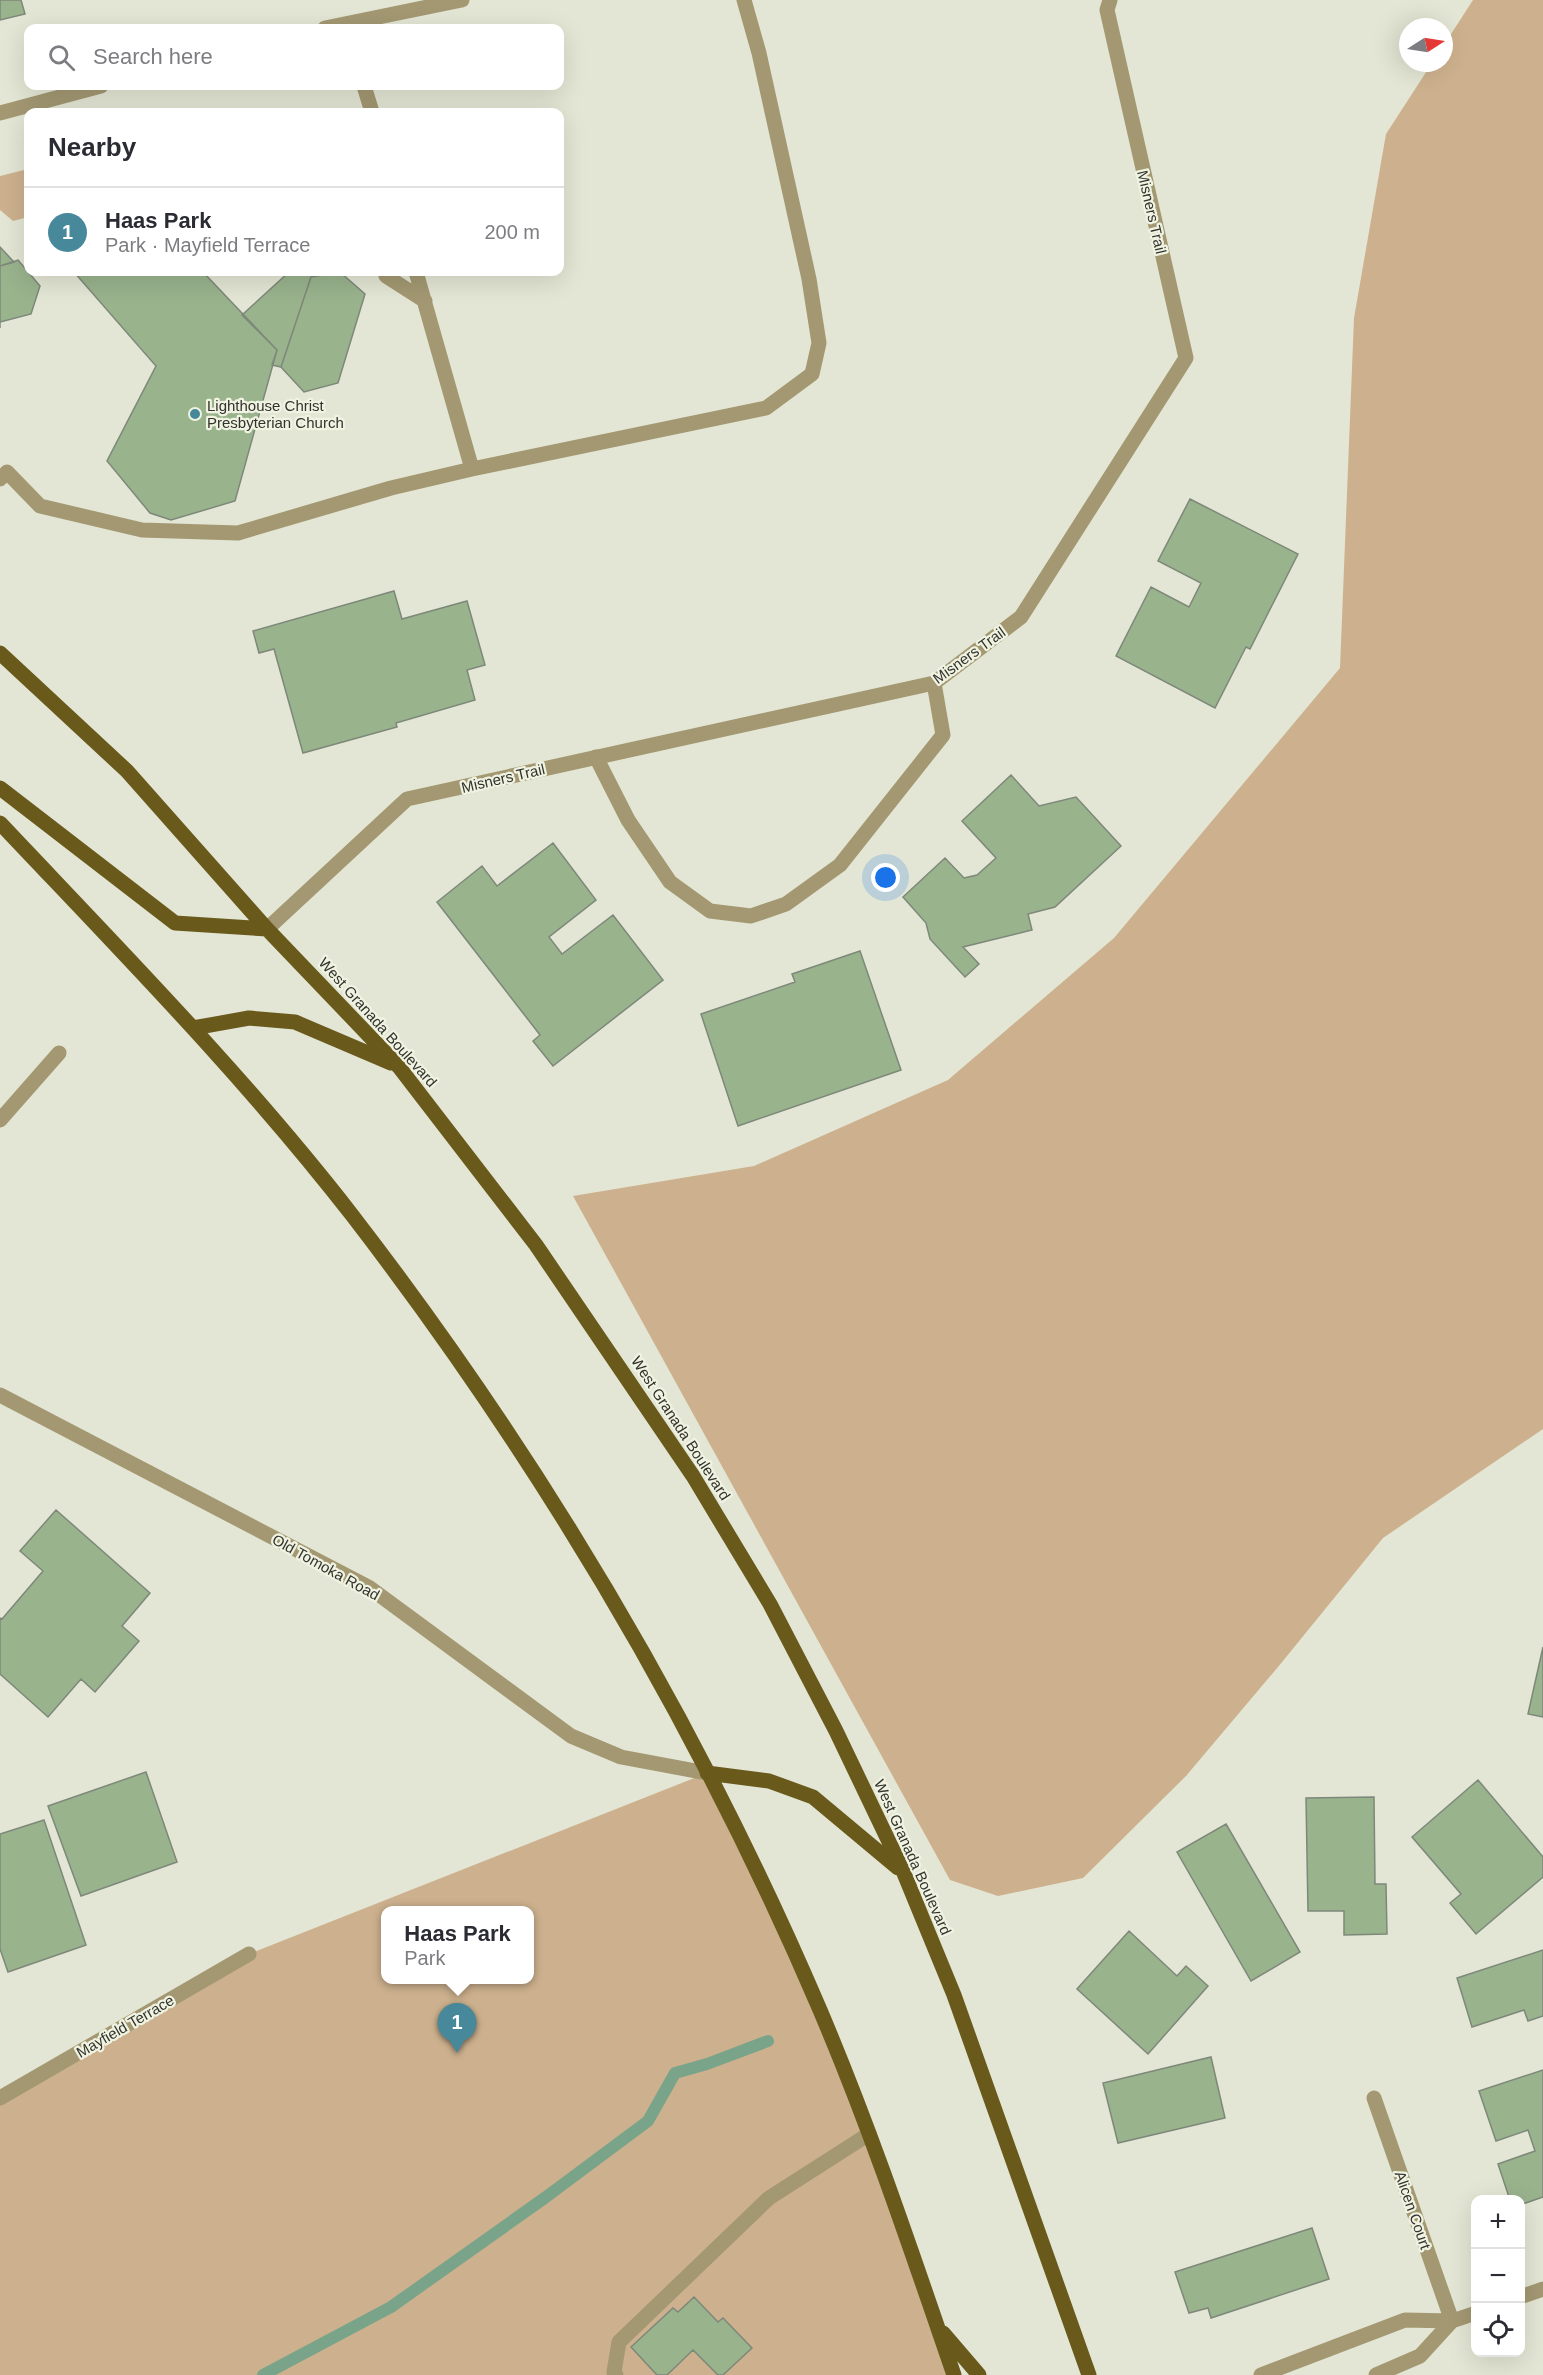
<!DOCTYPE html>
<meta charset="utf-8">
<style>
body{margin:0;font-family:Arial,sans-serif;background:#f2f2f3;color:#2b2b33}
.controls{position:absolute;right:18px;bottom:18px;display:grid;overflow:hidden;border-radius:12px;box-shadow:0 6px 24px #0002}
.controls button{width:54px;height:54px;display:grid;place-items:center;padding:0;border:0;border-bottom:2px solid #e1e1e2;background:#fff;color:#2b2b33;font:30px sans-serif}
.compass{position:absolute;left:1399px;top:18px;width:54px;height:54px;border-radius:50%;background:#fff;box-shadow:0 6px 24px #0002;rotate:78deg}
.you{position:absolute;left:886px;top:878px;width:21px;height:21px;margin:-15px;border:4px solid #fff;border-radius:50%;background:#1a73e8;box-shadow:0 0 0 9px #1a73e833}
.badge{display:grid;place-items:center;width:39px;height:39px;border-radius:50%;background:#48889b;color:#fff;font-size:20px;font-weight:700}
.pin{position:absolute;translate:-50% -50px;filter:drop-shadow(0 2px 3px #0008)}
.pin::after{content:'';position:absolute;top:32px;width:21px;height:18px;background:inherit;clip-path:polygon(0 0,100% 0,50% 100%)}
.popup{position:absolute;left:381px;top:1906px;width:153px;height:78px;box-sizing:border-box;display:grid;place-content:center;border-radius:12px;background:#fff;filter:drop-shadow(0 2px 4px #0005);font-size:20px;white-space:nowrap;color:#7c7c81}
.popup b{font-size:22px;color:#2b2b33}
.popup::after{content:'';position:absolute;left:50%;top:100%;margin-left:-12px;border:12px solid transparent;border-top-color:#fff}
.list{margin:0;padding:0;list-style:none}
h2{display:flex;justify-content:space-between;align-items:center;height:78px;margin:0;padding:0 24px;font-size:26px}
h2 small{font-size:20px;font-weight:400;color:#7c7c81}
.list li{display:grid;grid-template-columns:39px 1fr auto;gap:18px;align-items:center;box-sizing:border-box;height:90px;padding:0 24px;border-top:2px solid #e1e1e2}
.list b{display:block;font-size:22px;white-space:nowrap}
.list p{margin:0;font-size:20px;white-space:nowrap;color:#7c7c81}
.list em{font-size:20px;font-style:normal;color:#7c7c81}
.icon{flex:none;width:33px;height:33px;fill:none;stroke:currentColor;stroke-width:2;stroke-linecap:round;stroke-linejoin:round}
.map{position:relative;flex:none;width:1543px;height:2375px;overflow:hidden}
.search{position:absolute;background:#fff;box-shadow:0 6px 24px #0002;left:24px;top:24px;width:540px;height:66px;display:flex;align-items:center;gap:15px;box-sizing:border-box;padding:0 21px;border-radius:12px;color:#7c7c81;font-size:22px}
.panel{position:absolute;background:#fff;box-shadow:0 6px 24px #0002;left:24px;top:108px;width:540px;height:168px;border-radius:12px}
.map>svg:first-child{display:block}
.green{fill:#cdb18e;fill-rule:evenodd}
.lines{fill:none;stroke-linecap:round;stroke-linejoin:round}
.stream{stroke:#7aa489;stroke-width:12}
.building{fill:#99b38d;stroke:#7e887a;stroke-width:1.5}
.service{stroke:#a39872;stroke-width:15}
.minor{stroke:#a39872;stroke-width:15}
.primary{stroke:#69591b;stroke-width:15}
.poi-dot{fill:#48889b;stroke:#f0f3e1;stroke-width:2}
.labels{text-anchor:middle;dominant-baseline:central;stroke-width:4.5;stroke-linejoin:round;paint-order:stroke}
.street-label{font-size:15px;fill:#32332d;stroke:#f0f3e1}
.poi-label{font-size:15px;fill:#32332d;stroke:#f0f3e1;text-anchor:start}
</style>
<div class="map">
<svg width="1543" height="2375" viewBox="0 0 1543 2375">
<rect width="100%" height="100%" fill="#e3e6d4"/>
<path class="green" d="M 1473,0 L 1543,0 L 1543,1429 L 1383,1538 L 1278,1667 L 1186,1776 L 1083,1878 L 998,1896 L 950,1880 L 573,1196 L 754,1166 L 948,1080 L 1114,938 L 1340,668 L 1354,318 L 1386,134 L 1432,63 L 1444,63 L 1444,45 Z
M 28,169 L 28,217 L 13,221 L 0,210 L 0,176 Z
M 707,1773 L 819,2008 L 954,2375 L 0,2375 L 0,2098 L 249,1954 ZM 385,1910 L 529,1910 L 529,1980 L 385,1980 Z"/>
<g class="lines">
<path class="stream" d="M 263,2375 L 391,2307 L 546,2197 L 648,2121 L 675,2073 L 707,2064 L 768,2041"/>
</g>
<path class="building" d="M 0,0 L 21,0 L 25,14 L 0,20 Z
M 0,247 L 14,262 L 0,266 Z
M 18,260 L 40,286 L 31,314 L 0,322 L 0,328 L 0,266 Z
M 74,272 L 203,272 L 277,350 L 235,501 L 171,520 L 150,513 L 107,461 L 156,366 Z
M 289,272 L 336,272 L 311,277 L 281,367 L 272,365 L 277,350 L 242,315 Z
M 340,272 L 365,294 L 338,383 L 304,392 L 281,367 L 311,277 Z
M 1190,499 L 1298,554 L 1250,649 L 1246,647 L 1215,708 L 1116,656 L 1151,587 L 1189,607 L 1201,583 L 1158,561 Z
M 394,591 L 402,619 L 467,601 L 485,665 L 467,670 L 475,700 L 396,723 L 397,727 L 303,753 L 274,649 L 259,653 L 253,631 Z
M 1011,775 L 1039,806 L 1076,797 L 1121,846 L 1055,907 L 1028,914 L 1032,930 L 963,947 L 979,964 L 965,977 L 930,939 L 926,923 L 903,897 L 945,858 L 964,878 L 977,875 L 996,858 L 962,821 Z
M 553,843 L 596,900 L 549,937 L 562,954 L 613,915 L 663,980 L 553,1066 L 533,1041 L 540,1035 L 437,902 L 482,866 L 497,886 Z
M 860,951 L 901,1070 L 738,1126 L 701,1014 L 795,982 L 792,974 Z
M 56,1510 L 150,1593 L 122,1626 L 139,1641 L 95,1692 L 81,1679 L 48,1717 L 0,1674 L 0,1618 L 2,1619 L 43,1571 L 20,1551 Z
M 1543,1647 L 1543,1717 L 1528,1714 Z
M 146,1772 L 177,1862 L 81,1896 L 48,1806 Z
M 1478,1780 L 1543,1857 L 1543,1877 L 1476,1934 L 1450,1903 L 1461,1894 L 1412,1837 Z
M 1374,1797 L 1375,1884 L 1386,1884 L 1387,1934 L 1344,1935 L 1344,1911 L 1308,1911 L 1306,1798 Z
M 44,1820 L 86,1945 L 8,1972 L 0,1949 L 0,1834 Z
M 1226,1824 L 1300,1952 L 1251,1981 L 1177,1852 Z
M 1129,1931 L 1177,1976 L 1186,1966 L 1208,1986 L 1148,2054 L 1077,1989 Z
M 1543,1950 L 1543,2016 L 1528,2021 L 1524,2010 L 1472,2027 L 1457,1978 Z
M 1211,2057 L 1225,2118 L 1118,2143 L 1103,2083 Z
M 1543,2070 L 1543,2197 L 1520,2205 L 1520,2200 L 1510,2200 L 1498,2164 L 1535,2151 L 1528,2130 L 1496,2141 L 1479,2091 Z
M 1312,2228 L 1329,2279 L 1211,2318 L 1208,2308 L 1189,2313 L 1175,2272 Z
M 694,2297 L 718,2322 L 723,2318 L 752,2348 L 723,2375 L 718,2375 L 693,2350 L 667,2375 L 657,2375 L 631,2347 L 673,2308 L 678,2312 Z"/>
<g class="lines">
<path class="service" d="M 325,28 L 462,0
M 364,86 L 372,112
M 0,113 L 101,86
M 385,272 L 386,276 L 425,301
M 416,272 L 472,469
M 0,479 L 7,472 L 40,506 L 142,530 L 238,533 L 391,488 L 472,469 L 766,408 L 812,374 L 819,343 L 809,279 L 759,53 L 744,0
M 596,757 L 628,820 L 670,882 L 710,911 L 751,916 L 786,904 L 840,865 L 943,735 L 934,683
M 0,1120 L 59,1053
M 616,2375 L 614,2372 L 619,2342 L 769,2198 L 869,2134"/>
<path class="minor" d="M 267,929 L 407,799 L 934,683 L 1021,617 L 1186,358 L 1107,10 L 1110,0
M 0,1395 L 370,1588 L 571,1736 L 621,1757 L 707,1773
M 0,2098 L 249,1954
M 1374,2098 L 1452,2321
M 1520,2297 L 1543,2289
M 1261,2375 L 1405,2320 L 1452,2321 L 1476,2313
M 1376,2375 L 1420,2356 L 1452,2321"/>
<path class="primary" d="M 0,653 L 127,771 L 267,929 L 399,1067 L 536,1245 L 693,1476 L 770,1604 L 836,1731 L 903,1871 L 954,1995 L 1089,2375
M 0,788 L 175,923 L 267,929
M 0,823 C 120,950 244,1076 352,1215 C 540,1459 699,1727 820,2010 C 871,2130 912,2253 954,2375
M 193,1028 L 249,1018 L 295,1022 L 391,1063
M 707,1773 L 769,1781 L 813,1797 L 898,1868
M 943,2333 L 979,2375"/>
</g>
<circle class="poi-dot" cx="195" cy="414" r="6"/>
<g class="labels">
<g class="street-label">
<text transform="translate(1152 212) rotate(77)">Misners Trail</text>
<text transform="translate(969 655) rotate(-36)">Misners Trail</text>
<text transform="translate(503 778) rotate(-13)">Misners Trail</text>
<text transform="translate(378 1022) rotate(48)">West Granada Boulevard</text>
<text transform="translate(681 1428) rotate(57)">West Granada Boulevard</text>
<text transform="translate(326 1567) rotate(29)">Old Tomoka Road</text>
<text transform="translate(913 1857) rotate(66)">West Granada Boulevard</text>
<text transform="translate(125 2026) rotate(-30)">Mayfield Terrace</text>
<text transform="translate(1413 2210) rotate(71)">Alicen Court</text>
</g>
<g class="poi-label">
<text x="207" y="405">Lighthouse Christ<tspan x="207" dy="17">Presbyterian Church</tspan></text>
</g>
</g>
</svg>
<div class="controls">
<button>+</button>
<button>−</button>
<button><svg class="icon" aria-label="locate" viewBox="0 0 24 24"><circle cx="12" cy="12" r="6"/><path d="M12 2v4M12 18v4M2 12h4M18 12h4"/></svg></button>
</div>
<svg class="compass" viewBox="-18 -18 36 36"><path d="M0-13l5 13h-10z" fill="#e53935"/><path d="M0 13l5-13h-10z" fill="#7c7c81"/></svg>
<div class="you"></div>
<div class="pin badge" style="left:457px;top:2053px">1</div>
<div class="popup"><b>Haas Park</b>Park</div>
<div class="search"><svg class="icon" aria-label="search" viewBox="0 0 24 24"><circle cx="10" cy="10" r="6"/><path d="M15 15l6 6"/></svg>Search here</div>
<section class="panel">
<h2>Nearby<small></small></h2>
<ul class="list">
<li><span class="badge">1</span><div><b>Haas Park</b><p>Park · Mayfield Terrace</p></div><em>200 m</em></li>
</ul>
</section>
</div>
